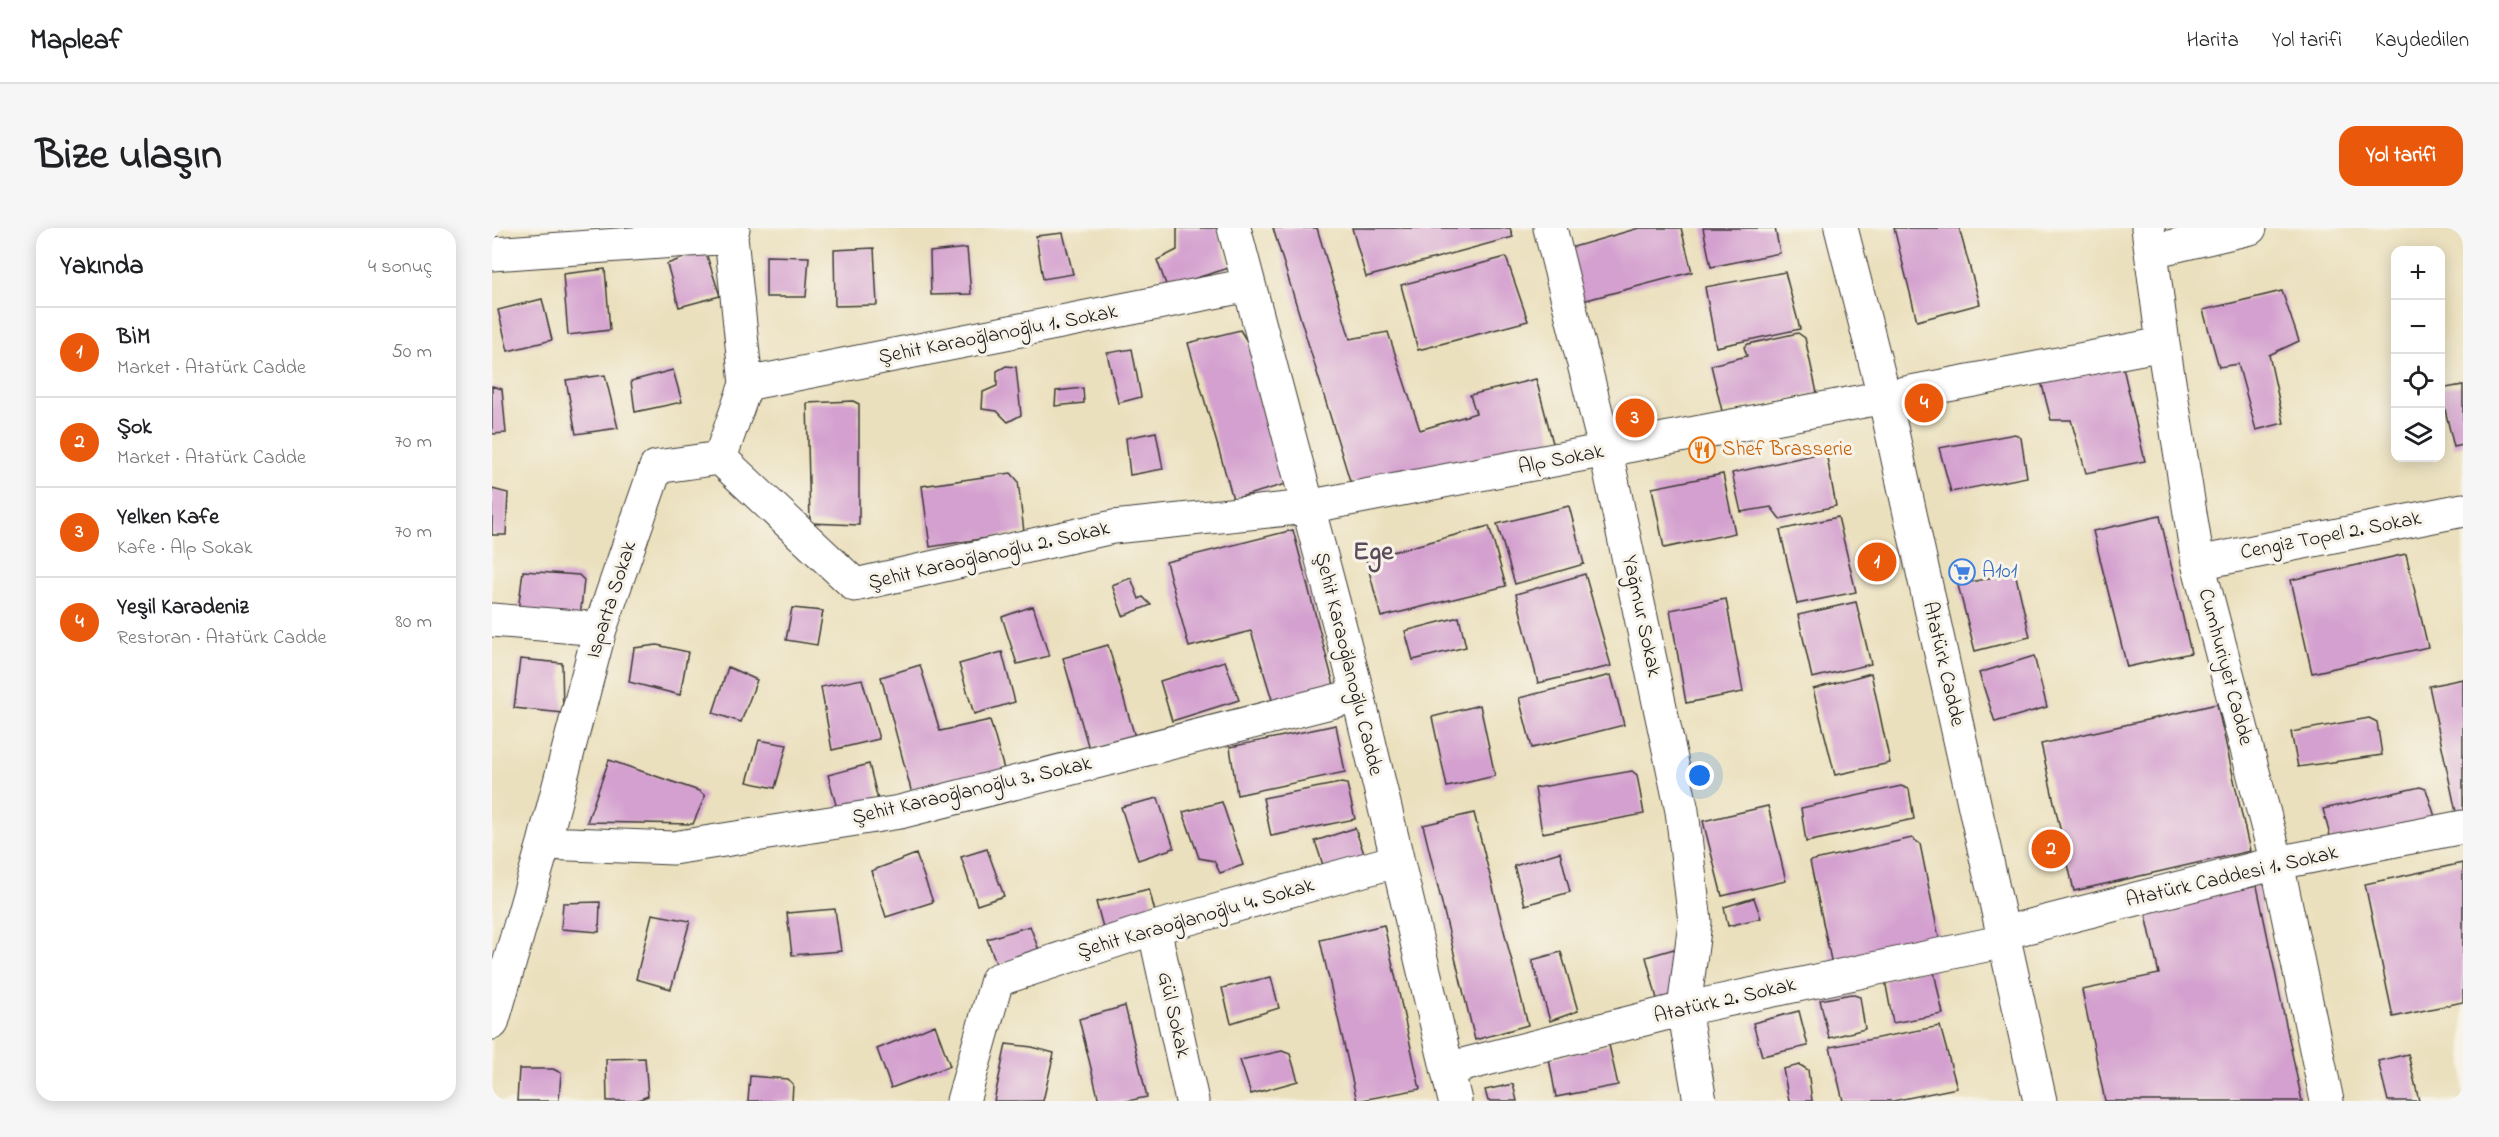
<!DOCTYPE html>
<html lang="tr">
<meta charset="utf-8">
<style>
body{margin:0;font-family:"Indie Flower",sans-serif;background:#f6f6f6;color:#202124}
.controls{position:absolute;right:18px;top:18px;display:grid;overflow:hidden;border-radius:12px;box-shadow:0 3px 15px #0003}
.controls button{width:54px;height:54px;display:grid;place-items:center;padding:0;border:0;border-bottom:2px solid #e0e0e0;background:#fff;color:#202124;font:30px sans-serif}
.you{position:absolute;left:1208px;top:548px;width:21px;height:21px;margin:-15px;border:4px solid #fff;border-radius:50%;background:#1a73e8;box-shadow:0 0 0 9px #1a73e833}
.badge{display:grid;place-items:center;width:39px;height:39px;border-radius:50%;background:#ea580c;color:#fff;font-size:20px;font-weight:700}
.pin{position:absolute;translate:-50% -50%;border:3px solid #fff;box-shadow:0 2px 6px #0006}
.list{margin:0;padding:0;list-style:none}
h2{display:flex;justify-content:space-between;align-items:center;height:78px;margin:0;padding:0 24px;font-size:26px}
h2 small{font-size:20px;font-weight:400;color:#757577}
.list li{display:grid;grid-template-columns:39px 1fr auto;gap:18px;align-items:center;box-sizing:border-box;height:90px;padding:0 24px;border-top:2px solid #e0e0e0}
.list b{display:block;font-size:22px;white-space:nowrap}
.list p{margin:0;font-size:20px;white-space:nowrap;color:#757577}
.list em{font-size:20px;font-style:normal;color:#757577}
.icon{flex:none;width:33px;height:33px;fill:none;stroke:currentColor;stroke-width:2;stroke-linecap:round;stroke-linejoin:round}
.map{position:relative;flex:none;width:1971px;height:873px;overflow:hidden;border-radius:18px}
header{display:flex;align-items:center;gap:36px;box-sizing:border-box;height:84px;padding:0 30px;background:#fff;border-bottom:2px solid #e0e0e0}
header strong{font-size:28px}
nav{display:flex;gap:33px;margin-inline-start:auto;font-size:21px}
.intro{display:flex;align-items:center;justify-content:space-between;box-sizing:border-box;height:144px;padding:0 36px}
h1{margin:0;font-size:42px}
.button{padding:15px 27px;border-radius:18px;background:#ea580c;color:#fff;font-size:21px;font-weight:700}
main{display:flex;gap:36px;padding:0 36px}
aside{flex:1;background:#fff;border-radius:18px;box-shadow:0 3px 15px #0003}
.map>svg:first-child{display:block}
.building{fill:#d4a0cf}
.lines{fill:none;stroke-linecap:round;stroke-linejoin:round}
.minor-casing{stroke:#3b3934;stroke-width:35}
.major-casing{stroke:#3b3934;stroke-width:35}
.minor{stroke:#fff;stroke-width:33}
.major{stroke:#fff;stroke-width:33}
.labels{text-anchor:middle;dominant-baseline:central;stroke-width:6;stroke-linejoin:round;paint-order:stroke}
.street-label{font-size:21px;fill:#1c1c1c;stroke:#f7f3e8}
.food-label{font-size:21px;fill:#c56008;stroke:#f7f3e8;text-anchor:start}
.shop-label{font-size:21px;fill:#366cbe;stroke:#f7f3e8;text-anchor:start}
.district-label{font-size:27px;font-weight:bold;fill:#5c4a5b;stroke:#f7f3e8}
</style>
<header>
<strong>Mapleaf</strong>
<nav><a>Harita</a><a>Yol tarifi</a><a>Kaydedilen</a></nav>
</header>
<div class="intro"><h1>Bize ulaşın</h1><a class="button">Yol tarifi</a></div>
<main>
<aside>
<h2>Yakında<small>4 sonuç</small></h2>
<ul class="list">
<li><span class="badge">1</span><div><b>BİM</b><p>Market · Atatürk Cadde</p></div><em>50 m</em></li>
<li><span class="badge">2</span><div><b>Şok</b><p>Market · Atatürk Cadde</p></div><em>70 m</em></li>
<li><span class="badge">3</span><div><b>Yelken Kafe</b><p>Kafe · Alp Sokak</p></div><em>70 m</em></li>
<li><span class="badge">4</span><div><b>Yeşil Karadeniz</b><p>Restoran · Atatürk Cadde</p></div><em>80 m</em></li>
</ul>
</aside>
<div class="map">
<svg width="1971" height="873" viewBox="0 0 1971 873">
<rect width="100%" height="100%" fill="#f7f3e8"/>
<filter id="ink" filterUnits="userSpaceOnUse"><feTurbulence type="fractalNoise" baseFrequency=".0167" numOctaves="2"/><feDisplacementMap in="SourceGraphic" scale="12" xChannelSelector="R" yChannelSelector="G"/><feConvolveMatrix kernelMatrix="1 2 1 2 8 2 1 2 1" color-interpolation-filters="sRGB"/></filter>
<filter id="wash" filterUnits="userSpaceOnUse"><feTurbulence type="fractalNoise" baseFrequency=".008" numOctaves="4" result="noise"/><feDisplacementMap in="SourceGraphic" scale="24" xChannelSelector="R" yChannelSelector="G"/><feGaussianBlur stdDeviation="1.35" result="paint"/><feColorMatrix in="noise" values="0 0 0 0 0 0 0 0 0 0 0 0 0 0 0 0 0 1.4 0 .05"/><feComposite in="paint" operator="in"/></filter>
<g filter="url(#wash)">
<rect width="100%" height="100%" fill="#ebe0bd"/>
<g id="blocks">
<path class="building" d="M 685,0 L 725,0 L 737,40 L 675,59 L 665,32 L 685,22 Z
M 781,0 L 825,0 L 858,111 L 896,104 L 928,202 L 984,185 L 978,167 L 1044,151 L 1062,219 L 884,262 L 858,253 Z
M 860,0 L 1018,0 L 1021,9 L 874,49 Z
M 1147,0 L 1189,0 L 1200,44 L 1083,75 L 1071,22 Z
M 1211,0 L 1283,0 L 1288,25 L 1219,39 Z
M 1402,0 L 1467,0 L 1488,76 L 1425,93 Z
M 571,5 L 581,46 L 551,51 L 544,8 Z
M 382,20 L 385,77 L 343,78 L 342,22 Z
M 475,20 L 479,66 L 439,67 L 438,24 Z
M 213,22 L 228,68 L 187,79 L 175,36 Z
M 274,28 L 317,29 L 314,69 L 274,69 Z
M 1014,29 L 1036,93 L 926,122 L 909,57 Z
M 113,41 L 118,102 L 76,107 L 71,46 Z
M 1293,44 L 1308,101 L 1224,119 L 1213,59 Z
M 1790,63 L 1807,113 L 1777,127 L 1792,195 L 1764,202 L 1746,136 L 1727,139 L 1711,82 Z
M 50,71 L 60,112 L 16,123 L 6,82 Z
M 748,102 L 758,118 L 794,256 L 741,271 L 696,115 Z
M 1306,105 L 1313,110 L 1325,165 L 1230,183 L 1219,137 L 1255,128 L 1252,119 L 1256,116 Z
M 640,121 L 649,169 L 626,175 L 615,125 Z
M 1629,131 L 1653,233 L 1594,245 L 1579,192 L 1559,192 L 1548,149 Z
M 514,138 L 524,139 L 529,187 L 516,194 L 505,183 L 490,181 L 491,164 L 505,158 L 505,143 Z
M 181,142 L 190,174 L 143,184 L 139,153 Z
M 113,147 L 126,200 L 84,206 L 74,152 Z
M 1971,157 L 1971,217 L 1962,219 L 1948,161 Z
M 0,158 L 10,161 L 14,205 L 0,206 Z
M 591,160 L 592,175 L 563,178 L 564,163 Z
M 361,173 L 367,176 L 367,297 L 318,295 L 315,175 Z
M 664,204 L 671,241 L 638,247 L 634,210 Z
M 1523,206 L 1529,210 L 1535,249 L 1459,264 L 1447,220 Z
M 1334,224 L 1344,278 L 1288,291 L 1279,279 L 1249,284 L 1240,245 Z
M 519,245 L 526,253 L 532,304 L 438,319 L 430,258 Z
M 1231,246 L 1243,305 L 1172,320 L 1160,260 Z
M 0,261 L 16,265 L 14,307 L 0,307 Z
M 1077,278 L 1092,336 L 1023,356 L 1005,296 Z
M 1668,288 L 1699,425 L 1635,439 L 1601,303 Z
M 1346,289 L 1364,364 L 1305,376 L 1288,302 Z
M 997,298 L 1014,358 L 889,389 L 874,331 Z
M 801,302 L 843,461 L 782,478 L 759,403 L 697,419 L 674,334 Z
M 1914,326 L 1936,419 L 1820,445 L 1799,352 Z
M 31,343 L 87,347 L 92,352 L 88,390 L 26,383 Z
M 1523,344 L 1538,409 L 1483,423 L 1466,357 Z
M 1093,346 L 1119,438 L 1046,455 L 1024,366 Z
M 639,350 L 647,371 L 651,369 L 659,377 L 631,388 L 620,357 Z
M 1234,371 L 1251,464 L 1194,475 L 1178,382 Z
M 1364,374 L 1379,436 L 1320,450 L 1306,387 Z
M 541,378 L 557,428 L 525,436 L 510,389 Z
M 300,380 L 331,383 L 325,417 L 294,412 Z
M 967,389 L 974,419 L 921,432 L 913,403 Z
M 165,417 L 196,424 L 188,467 L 137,454 L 142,420 Z
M 616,417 L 643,509 L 597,521 L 571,430 Z
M 510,424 L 523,474 L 482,486 L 467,436 Z
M 1542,428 L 1555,479 L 1503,494 L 1487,445 Z
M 28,431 L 70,435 L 71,485 L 22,480 Z
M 733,433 L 747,472 L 680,493 L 668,453 Z
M 428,437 L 448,503 L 498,492 L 515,552 L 423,577 L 389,449 Z
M 236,439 L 265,452 L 249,494 L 221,485 Z
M 1379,445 L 1398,535 L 1343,547 L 1321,461 Z
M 1119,447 L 1132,497 L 1040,520 L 1027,470 Z
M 370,451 L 387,511 L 340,522 L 329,459 Z
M 1971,451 L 1971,597 L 1967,598 L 1937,458 Z
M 1725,476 L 1758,623 L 1582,663 L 1549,516 Z
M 988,477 L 1003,548 L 955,559 L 940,489 Z
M 1877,490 L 1885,494 L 1890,527 L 1806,539 L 1799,504 Z
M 844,497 L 853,544 L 745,567 L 738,519 Z
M 267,512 L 295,517 L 283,560 L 255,554 Z
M 117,532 L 207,563 L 213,568 L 201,596 L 95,594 Z
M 377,536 L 389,584 L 348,592 L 336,547 Z
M 1140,543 L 1145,547 L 1152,586 L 1050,605 L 1043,560 Z
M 848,555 L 855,556 L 863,591 L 779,608 L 771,570 Z
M 1409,558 L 1417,561 L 1422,591 L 1314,614 L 1309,580 Z
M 1928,559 L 1934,561 L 1946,598 L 1842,623 L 1831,581 Z
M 666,570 L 682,620 L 646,632 L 629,579 Z
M 730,574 L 751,637 L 728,645 L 722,633 L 707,630 L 691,584 Z
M 1276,578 L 1294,653 L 1230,668 L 1211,593 Z
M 982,585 L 1036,797 L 983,812 L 931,597 Z
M 863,600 L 875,634 L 834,646 L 823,613 Z
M 1420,610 L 1428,616 L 1448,715 L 1340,737 L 1318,633 Z
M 495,621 L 512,668 L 485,677 L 469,629 Z
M 1068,624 L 1078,664 L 1033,677 L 1022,638 Z
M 424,626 L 441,674 L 394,689 L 379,643 Z
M 1971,635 L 1971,774 L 1901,789 L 1873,656 Z
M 1765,658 L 1810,873 L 1613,873 L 1590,762 L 1667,746 L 1653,682 Z
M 657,661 L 666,695 L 614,710 L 604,674 Z
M 1262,670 L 1269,690 L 1236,698 L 1232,679 Z
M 108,674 L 107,704 L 69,701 L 71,675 Z
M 343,681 L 349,723 L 300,727 L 295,685 Z
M 160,686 L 198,693 L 179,761 L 144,751 Z
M 892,697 L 928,861 L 865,873 L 828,712 Z
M 538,698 L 548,725 L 505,737 L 495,711 Z
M 1182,721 L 1194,764 L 1165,771 L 1154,729 Z
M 1069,724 L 1086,783 L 1058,793 L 1040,732 Z
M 1441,739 L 1451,786 L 1401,795 L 1393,752 Z
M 779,749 L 787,780 L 739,795 L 730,760 Z
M 1359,766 L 1368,769 L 1373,801 L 1337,810 L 1328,772 Z
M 633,778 L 655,869 L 635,873 L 607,873 L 587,791 Z
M 1307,783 L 1316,818 L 1270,828 L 1261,795 Z
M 443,797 L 458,838 L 399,860 L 385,821 Z
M 1448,798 L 1465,860 L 1401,873 L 1351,873 L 1338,819 Z
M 514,816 L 540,819 L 562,825 L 551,873 L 502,873 Z
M 1117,817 L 1126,857 L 1064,869 L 1057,831 Z
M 790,823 L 798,826 L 806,853 L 759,866 L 748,832 Z
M 1916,826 L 1927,873 L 1896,873 L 1886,833 Z
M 153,830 L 156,868 L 143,873 L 115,873 L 114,831 Z
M 1308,837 L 1316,842 L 1320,873 L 1297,873 L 1291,841 Z
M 27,841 L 61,841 L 69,845 L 67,873 L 25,873 Z
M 258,848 L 296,851 L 301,856 L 300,873 L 256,873 Z
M 1021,856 L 1025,873 L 996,873 L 993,862 Z"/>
</g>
</g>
<g filter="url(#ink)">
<use href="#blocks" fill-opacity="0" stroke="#3b3934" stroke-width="1.5"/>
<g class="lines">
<g class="minor-casing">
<path id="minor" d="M 742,0 L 866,467 L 963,873
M 1058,0 L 1114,224 L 1190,583 L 1203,694 L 1192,781 L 1208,873
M 1656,0 L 1671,116 L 1706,335 L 1785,635 L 1835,873
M 1660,23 L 1758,0
M 0,26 L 239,9
M 254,156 L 757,57
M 228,230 L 363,357 L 621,299 L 815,279 L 1671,116
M 1706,335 L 1971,282
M 0,392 L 108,401
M 52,615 L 181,620 L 408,584 L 866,467
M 662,700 L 700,873
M 1511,705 L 1785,635 L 1971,599
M 0,795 L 52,615 L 108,401 L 164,239 L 228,230 L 254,156 L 239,9 L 241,0
M 955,841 L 1192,781 L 1513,713
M 471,873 L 505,752 L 662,700 L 904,633"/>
</g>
<g class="major-casing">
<path id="major" d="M 1349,0 L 1392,168 L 1548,873"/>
</g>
<use href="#minor" class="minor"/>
<use href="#major" class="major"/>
</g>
</g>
<defs>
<g id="restaurant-ring" transform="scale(1.35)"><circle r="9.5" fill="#f7f3e8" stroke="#e8710a" stroke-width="1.5"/><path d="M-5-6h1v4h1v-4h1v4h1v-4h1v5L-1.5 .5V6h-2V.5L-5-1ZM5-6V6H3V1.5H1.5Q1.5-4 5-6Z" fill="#e8710a"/></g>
<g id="supermarket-ring" transform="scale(1.35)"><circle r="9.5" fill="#f7f3e8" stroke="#3f7fe0" stroke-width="1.5"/><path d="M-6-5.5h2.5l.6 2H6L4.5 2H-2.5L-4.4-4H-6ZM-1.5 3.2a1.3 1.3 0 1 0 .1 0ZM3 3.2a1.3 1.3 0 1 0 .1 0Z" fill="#3f7fe0"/></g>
</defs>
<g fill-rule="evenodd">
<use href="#restaurant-ring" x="1210" y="222"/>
<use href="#supermarket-ring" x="1470" y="344"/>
</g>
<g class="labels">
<g class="street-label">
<text transform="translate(506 107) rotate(-11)">Şehit Karaoğlanoğlu 1. Sokak</text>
<text transform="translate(1069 232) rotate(-11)">Alp Sokak</text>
<text transform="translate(1839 308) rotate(-11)">Cengiz Topel 2. Sokak</text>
<text transform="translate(497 328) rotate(-13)">Şehit Karaoğlanoğlu 2. Sokak</text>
<text transform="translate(120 372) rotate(-72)">Isparta Sokak</text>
<text transform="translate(1149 388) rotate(78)">Yağmur Sokak</text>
<text transform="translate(856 436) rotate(76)">Şehit Karaoğlanoğlu Cadde</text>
<text transform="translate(1451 436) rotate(77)">Atatürk Cadde</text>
<text transform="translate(1733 439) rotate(75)">Cumhuriyet Cadde</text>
<text transform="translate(480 563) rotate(-13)">Şehit Karaoğlanoğlu 3. Sokak</text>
<text transform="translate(1740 649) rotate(-13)">Atatürk Caddesi 1. Sokak</text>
<text transform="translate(704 691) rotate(-16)">Şehit Karaoğlanoğlu 4. Sokak</text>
<text transform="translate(1233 773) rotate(-13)">Atatürk 2. Sokak</text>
<text transform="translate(681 787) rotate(77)">Gül Sokak</text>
</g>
<g class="food-label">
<text x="1230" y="222">Shef Brasserie</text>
</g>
<g class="shop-label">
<text x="1490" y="344">A101</text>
</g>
<g class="district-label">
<text x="881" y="324">Ege</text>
</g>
</g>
</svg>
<div class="controls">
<button>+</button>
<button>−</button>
<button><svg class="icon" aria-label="locate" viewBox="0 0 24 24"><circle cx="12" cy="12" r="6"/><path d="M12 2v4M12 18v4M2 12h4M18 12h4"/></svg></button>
<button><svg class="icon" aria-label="layers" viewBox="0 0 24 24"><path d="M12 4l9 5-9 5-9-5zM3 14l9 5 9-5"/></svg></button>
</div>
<div class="you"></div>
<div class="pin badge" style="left:1385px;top:334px">1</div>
<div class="pin badge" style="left:1559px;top:621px">2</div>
<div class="pin badge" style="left:1143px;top:190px">3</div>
<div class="pin badge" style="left:1432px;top:175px">4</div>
</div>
</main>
